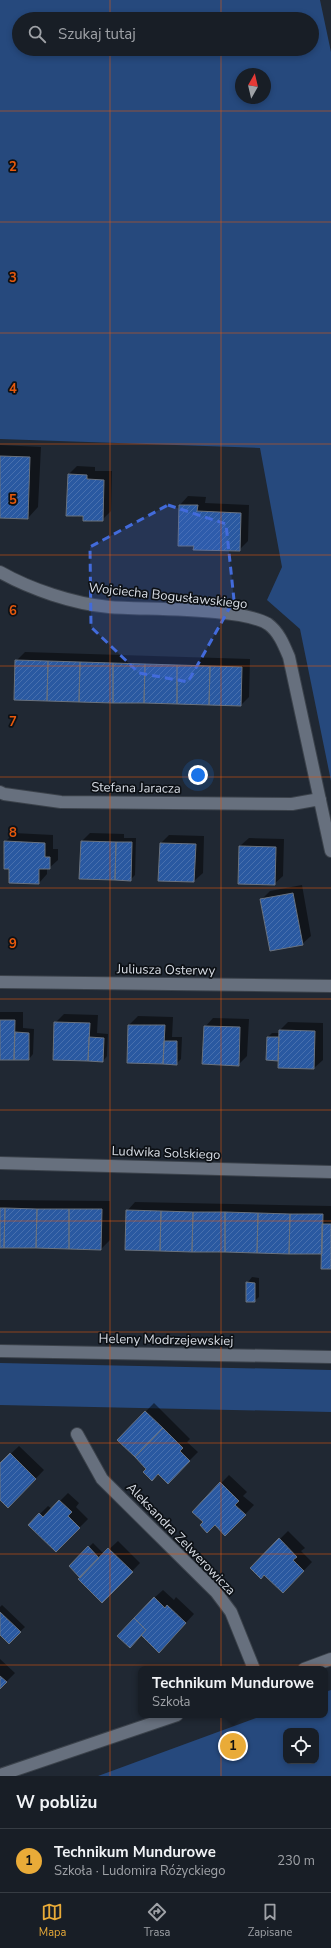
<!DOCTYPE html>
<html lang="pl">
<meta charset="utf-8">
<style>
body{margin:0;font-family:"Nunito Sans",sans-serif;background:#252b32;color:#f1f3f6}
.controls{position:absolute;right:12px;bottom:12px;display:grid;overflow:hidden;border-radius:8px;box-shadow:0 2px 6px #0003}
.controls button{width:36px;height:36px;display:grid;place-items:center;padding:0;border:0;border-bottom:1px solid #363c43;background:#181e26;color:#f1f3f6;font:20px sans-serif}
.compass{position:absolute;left:235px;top:68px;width:36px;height:36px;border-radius:50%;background:#181e26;box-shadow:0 2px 6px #0003;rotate:8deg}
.you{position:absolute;left:198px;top:775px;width:14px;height:14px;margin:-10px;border:3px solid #fff;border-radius:50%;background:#1a73e8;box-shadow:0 0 0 6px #1a73e833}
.badge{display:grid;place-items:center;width:26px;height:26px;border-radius:50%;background:#e9ab38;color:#111;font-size:13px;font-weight:700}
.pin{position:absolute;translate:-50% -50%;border:2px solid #fff;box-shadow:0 1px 4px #0006}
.popup{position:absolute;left:138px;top:1666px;width:190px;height:52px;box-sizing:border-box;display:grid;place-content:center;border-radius:8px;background:#181e26;filter:drop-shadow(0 1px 3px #0005);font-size:13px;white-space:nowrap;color:#9fa2a7}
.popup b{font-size:15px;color:#f1f3f6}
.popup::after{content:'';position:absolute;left:50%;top:100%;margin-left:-8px;border:8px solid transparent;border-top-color:#181e26}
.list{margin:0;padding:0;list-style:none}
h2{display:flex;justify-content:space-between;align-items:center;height:52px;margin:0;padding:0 16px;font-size:17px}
h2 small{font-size:13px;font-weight:400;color:#9fa2a7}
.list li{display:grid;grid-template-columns:26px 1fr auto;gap:12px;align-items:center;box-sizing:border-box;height:64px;padding:0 16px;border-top:1px solid #363c43}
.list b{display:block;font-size:15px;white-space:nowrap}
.list p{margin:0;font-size:13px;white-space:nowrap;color:#9fa2a7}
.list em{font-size:13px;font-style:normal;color:#9fa2a7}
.icon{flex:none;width:22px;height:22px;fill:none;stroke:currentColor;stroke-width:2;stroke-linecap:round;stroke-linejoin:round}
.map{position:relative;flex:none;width:331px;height:1776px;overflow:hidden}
.search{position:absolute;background:#181e26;box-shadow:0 2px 6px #0003;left:12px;right:12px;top:12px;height:44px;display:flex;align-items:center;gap:10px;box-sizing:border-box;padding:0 14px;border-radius:22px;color:#9fa2a7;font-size:15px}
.sheet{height:116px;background:#181e26}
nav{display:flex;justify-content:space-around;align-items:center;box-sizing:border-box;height:56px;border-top:1px solid #363c43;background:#181e26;font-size:11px;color:#9fa2a7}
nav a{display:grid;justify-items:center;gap:2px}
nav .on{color:#e9ab38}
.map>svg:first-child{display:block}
.green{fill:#26497d;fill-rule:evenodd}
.shadow{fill:#0007}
.building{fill:url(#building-hatch);stroke:#69727f}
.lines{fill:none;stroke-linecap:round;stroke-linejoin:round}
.street-casing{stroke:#3b424b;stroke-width:14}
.street{stroke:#67707e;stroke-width:12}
.marked{fill:#426bdb;fill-opacity:0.2;stroke:#426bdb;stroke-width:3;stroke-dasharray:8 5;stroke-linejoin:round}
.grid{fill:none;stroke:#e8590c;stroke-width:1;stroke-opacity:0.55}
.labels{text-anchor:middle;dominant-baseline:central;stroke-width:3.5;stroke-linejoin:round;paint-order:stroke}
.street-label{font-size:13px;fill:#d8dde5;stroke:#0d1116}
.grid-label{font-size:13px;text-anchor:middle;font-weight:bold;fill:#e8590c;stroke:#0d1116;stroke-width:3.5;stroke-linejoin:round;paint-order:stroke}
</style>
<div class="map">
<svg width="331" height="1776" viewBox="0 0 331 1776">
<defs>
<pattern id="building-hatch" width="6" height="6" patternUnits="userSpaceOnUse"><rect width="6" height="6" fill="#2a59a1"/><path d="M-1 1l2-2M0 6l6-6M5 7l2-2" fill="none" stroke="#4870ae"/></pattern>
</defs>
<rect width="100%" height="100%" fill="#202833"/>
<path class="green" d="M 0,0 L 320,0 L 331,52 L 331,781 L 300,629 L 267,600 L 282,567 L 260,448 L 0,439 ZM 19,19 L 312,19 L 312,49 L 19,49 ZM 241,74 L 265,74 L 265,98 L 241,98 Z
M 0,1363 L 331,1370 L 331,1412 L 0,1405 Z
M 331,1690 L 331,1776 L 98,1776 L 264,1715 L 325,1715 L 325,1692 ZM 286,1731 L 316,1731 L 316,1761 L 286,1761 Z"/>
<path class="shadow" d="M 0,445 L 41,447 L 38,507 L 28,518 L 0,517 Z
M 77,466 L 95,467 L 95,471 L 112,471 L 111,511 L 102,520 L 69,474 Z
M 188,496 L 206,497 L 205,503 L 249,505 L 248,541 L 239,550 L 195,545 L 180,505 Z
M 25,652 L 250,659 L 249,697 L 241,705 L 16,661 Z
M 14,833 L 53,835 L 53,849 L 58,849 L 58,860 L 49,868 L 47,868 L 47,874 L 39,883 L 11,868 L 5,842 Z
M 90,833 L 124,834 L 124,838 L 136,838 L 135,875 L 130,880 L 82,841 Z
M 169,835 L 204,836 L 203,873 L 194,881 L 160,844 Z
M 249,838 L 284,839 L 283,876 L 274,884 L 240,846 Z
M 302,885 L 311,936 L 302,944 L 261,900 L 270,891 Z
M 0,1012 L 23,1012 L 23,1028 L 34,1029 L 33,1054 L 29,1059 L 0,1059 Z
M 64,1014 L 98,1015 L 97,1033 L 108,1034 L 107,1056 L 103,1061 L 55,1023 Z
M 138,1016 L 173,1017 L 172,1037 L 182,1037 L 181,1059 L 176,1064 L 128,1062 L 129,1025 Z
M 213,1018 L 249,1019 L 247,1056 L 238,1065 L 205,1027 Z
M 288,1022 L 323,1023 L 323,1060 L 314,1068 L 279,1068 L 279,1060 L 267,1059 L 268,1037 L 272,1033 L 280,1033 L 280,1030 Z
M 0,1200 L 110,1201 L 110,1240 L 101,1249 L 0,1247 Z
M 135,1202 L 331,1206 L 331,1268 L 323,1253 L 127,1211 Z
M 252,1277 L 259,1278 L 259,1297 L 254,1301 L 247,1301 L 248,1282 Z
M 154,1403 L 190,1439 L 187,1442 L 198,1452 L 168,1482 L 118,1440 Z
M 19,1446 L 44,1470 L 8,1507 L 0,1499 L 0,1464 Z
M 229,1475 L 247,1492 L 243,1496 L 254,1505 L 225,1535 L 215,1523 L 204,1522 L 193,1512 Z
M 68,1493 L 79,1503 L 76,1507 L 88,1519 L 56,1551 L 29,1525 L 48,1506 L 52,1509 Z
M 288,1531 L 305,1548 L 301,1551 L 312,1562 L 291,1584 L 251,1568 Z
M 118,1541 L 140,1563 L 102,1602 L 70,1566 L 93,1543 L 104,1554 Z
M 163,1590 L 174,1600 L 176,1597 L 194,1614 L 167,1643 L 154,1598 Z
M 2,1605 L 25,1627 L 9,1642 L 0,1633 L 0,1607 Z
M 0,1659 L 15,1673 L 0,1688 Z"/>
<path class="building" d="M 0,456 L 30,457 L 28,519 L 0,518 Z
M 68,474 L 87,475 L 87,479 L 104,480 L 103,521 L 83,521 L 83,516 L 66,516 Z
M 179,505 L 198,505 L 197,511 L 241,513 L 240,551 L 193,550 L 194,546 L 178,546 Z
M 15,660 L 48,661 L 47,701 L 14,700 Z
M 48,661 L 80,662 L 79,702 L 47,701 Z
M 80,662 L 113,663 L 113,703 L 79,702 Z
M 113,663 L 145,664 L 144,703 L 113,703 Z
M 145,664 L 177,665 L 177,704 L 144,703 Z
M 177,665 L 210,666 L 209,705 L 177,704 Z
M 210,666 L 242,667 L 241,706 L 209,705 Z
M 4,841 L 45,843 L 45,857 L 50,857 L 50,869 L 39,869 L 39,884 L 9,883 L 9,869 L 4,869 Z
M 81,841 L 116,842 L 115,880 L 79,879 Z
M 116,842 L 132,842 L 131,881 L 115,880 Z
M 160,843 L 196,844 L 194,882 L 158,881 Z
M 239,846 L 276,847 L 275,885 L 238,884 Z
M 293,893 L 303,945 L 270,951 L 260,899 Z
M 0,1020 L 15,1020 L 14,1060 L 0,1060 Z
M 54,1022 L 90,1023 L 88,1061 L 53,1060 Z
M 128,1025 L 165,1025 L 163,1064 L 127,1063 Z
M 204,1026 L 240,1027 L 239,1066 L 202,1064 Z
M 279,1030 L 315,1031 L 314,1069 L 278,1068 Z
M 15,1032 L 29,1033 L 29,1060 L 14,1060 Z
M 89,1037 L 104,1038 L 103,1062 L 88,1061 Z
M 267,1037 L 279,1037 L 278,1061 L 266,1060 Z
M 164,1041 L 177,1041 L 177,1065 L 163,1064 Z
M 0,1208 L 5,1208 L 4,1248 L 0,1248 Z
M 5,1208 L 37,1209 L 36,1248 L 4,1248 Z
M 37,1209 L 69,1209 L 69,1249 L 36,1248 Z
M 69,1209 L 102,1209 L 101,1250 L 69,1249 Z
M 126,1210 L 161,1211 L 160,1251 L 125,1250 Z
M 161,1211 L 193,1212 L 192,1252 L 160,1251 Z
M 193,1212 L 225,1212 L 225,1252 L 192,1252 Z
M 225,1212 L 258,1213 L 257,1253 L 225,1252 Z
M 258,1213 L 290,1214 L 289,1254 L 257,1253 Z
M 290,1214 L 323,1214 L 322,1254 L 289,1254 Z
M 322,1224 L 331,1224 L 331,1269 L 321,1269 Z
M 246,1282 L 255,1283 L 255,1302 L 246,1302 Z
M 145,1411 L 163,1428 L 135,1457 L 117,1440 Z
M 163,1428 L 183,1448 L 180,1451 L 190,1461 L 168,1484 L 158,1474 L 152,1481 L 143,1472 L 146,1469 L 135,1457 Z
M 10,1453 L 36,1479 L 8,1508 L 0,1500 L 0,1463 Z
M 220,1482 L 239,1501 L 235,1505 L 246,1515 L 225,1536 L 215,1525 L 207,1533 L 200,1525 L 203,1522 L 192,1512 Z
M 59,1500 L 72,1512 L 68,1516 L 80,1528 L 56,1552 L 28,1525 L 39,1513 L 43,1517 Z
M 279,1538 L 297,1557 L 293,1560 L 304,1571 L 283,1593 L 264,1575 L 261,1579 L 250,1568 Z
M 88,1546 L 99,1558 L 80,1578 L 69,1566 Z
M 108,1548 L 133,1572 L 102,1603 L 78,1579 Z
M 154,1597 L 165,1608 L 167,1605 L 186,1623 L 159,1653 L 141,1635 L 146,1630 L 134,1618 Z
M 0,1612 L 21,1632 L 9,1644 L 0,1635 Z
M 134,1618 L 146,1630 L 130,1648 L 117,1636 Z
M 0,1676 L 7,1682 L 0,1689 Z"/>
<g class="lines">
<g class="street-casing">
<path id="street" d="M 0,572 C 30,589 74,604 109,607 C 145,610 240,607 268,624 C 279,632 284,645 289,657 L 331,851
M 0,792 L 4,794 L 61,802 L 292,804 L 320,799
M 0,982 L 331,986
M 0,1163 L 331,1172
M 0,1351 L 331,1357
M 77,1434 L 102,1479 L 216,1592 L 231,1612 L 254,1669
M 304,1669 L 331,1659
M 0,1775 L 177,1715"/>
</g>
<use href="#street" class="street"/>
</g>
<path class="marked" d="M 168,505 L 226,524 L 234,600 L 188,682 L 139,673 L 91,627 L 90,547 Z"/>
<path class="grid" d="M 110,0 L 110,19M 221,0 L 221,19M 110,49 L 110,1776M 221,49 L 221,1776M 0,111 L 331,111M 0,222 L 331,222M 0,333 L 331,333M 0,444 L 331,444M 0,555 L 331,555M 0,666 L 331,666M 0,777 L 331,777M 0,888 L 331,888M 0,999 L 331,999M 0,1110 L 331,1110M 0,1221 L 331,1221M 0,1332 L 331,1332M 0,1443 L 331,1443M 0,1554 L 331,1554M 0,1665 L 331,1665"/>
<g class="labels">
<g class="street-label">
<text transform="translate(168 596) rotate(6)">Wojciecha Bogusławskiego</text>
<text transform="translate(136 788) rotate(1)">Stefana Jaracza</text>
<text transform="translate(166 970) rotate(1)">Juliusza Osterwy</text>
<text transform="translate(166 1153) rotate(2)">Ludwika Solskiego</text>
<text transform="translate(166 1340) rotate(1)">Heleny Modrzejewskiej</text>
<text transform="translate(181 1539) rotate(46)">Aleksandra Zelwerowicza</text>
</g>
</g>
<g class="grid-label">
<text x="13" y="171">2</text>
<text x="13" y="282">3</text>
<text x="13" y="393">4</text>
<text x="13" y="504">5</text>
<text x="13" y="615">6</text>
<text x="13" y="726">7</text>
<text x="13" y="837">8</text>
<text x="13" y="948">9</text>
</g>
</svg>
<div class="controls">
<button><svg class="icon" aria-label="locate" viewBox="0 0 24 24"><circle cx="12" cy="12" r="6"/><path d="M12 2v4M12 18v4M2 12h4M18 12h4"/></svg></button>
</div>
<svg class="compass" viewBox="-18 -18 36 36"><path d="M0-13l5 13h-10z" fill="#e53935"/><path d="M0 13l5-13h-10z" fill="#9fa2a7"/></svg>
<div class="you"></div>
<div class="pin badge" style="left:233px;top:1746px">1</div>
<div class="popup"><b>Technikum Mundurowe</b>Szkoła</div>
<div class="search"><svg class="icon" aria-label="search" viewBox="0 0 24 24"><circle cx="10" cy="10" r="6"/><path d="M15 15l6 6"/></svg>Szukaj tutaj</div>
</div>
<section class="sheet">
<h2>W pobliżu<small></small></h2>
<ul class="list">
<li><span class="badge">1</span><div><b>Technikum Mundurowe</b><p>Szkoła · Ludomira Różyckiego</p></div><em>230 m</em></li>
</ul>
</section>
<nav>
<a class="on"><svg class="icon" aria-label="map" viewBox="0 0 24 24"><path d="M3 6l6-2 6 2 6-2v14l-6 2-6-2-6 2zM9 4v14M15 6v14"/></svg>Mapa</a>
<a><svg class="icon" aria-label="directions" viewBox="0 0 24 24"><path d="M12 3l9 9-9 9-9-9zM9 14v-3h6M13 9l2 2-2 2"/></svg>Trasa</a>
<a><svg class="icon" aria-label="saved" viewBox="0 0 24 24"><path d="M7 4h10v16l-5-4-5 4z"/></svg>Zapisane</a>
</nav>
